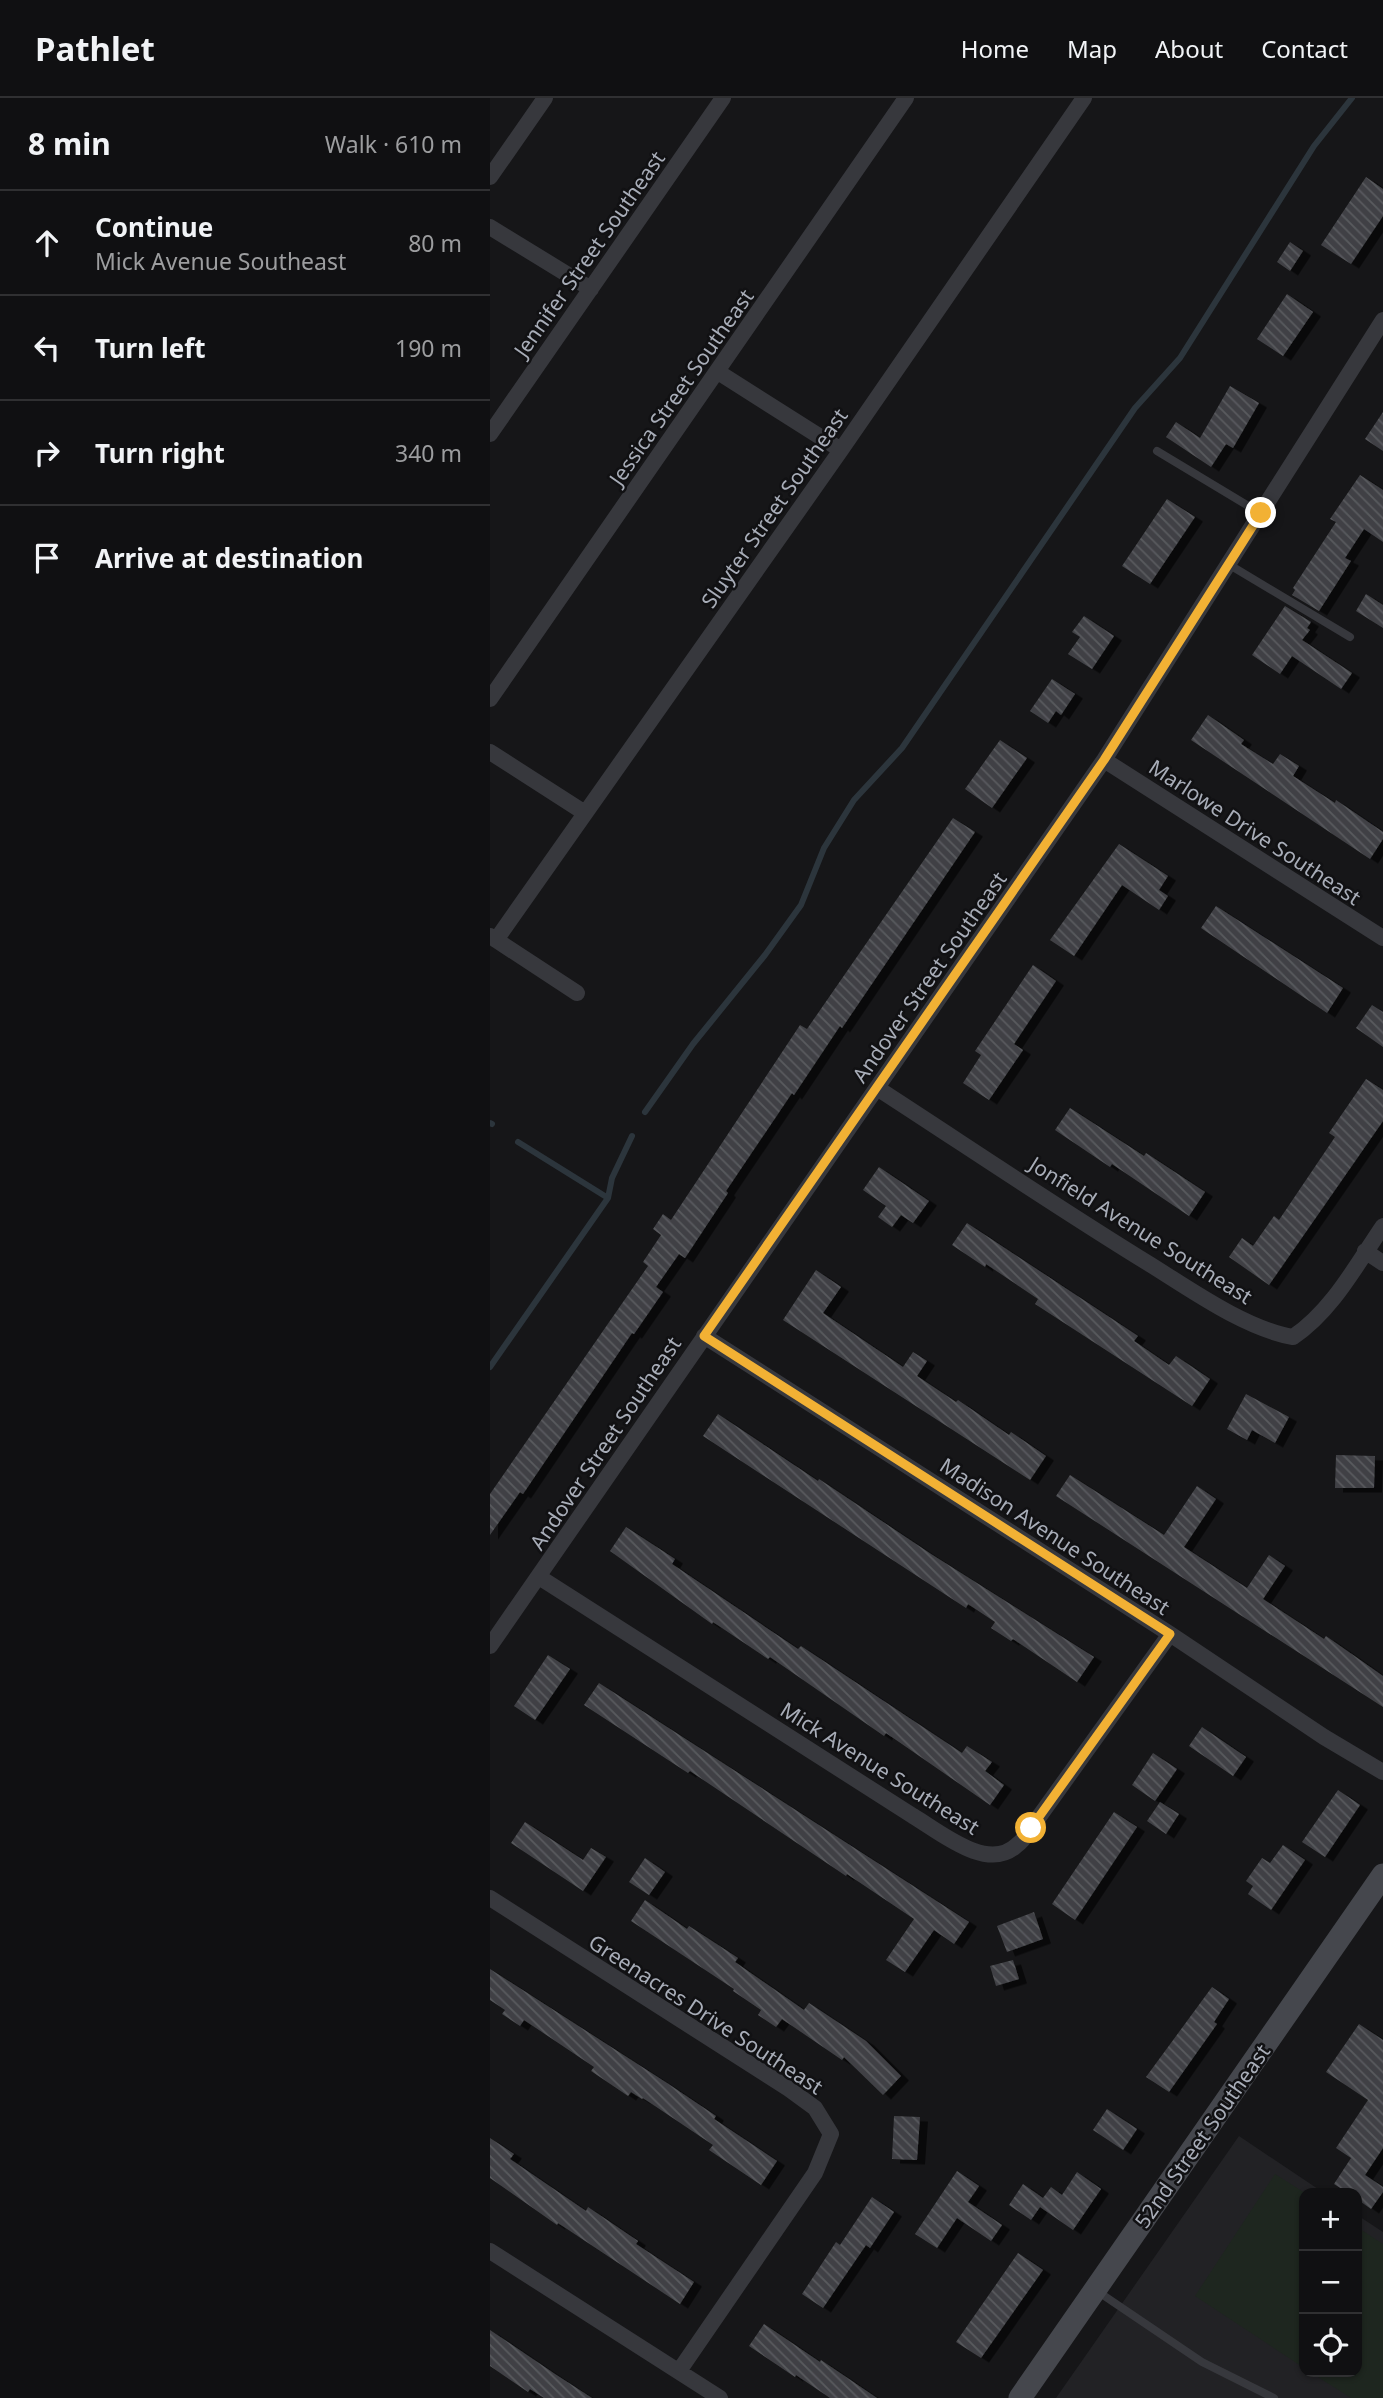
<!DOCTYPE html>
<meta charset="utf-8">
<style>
body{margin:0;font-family:"Noto Sans",sans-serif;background:#19191b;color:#f1f3f6}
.controls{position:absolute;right:21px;bottom:21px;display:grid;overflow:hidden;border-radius:14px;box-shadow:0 2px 5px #0004}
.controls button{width:63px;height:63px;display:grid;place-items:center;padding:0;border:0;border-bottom:2px solid #303032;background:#101012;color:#f1f3f6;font:35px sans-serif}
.stop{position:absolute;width:21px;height:21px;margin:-16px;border:5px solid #f2b134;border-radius:50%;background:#fff}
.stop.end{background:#f2b134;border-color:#fff;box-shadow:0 2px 7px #0008}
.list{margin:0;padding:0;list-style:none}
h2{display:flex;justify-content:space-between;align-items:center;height:91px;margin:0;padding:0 28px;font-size:30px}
h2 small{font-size:23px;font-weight:400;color:#9c9d9f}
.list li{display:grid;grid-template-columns:46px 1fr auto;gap:21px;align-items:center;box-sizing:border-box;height:105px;padding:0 28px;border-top:2px solid #303032}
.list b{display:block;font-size:26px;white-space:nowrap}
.list p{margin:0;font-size:23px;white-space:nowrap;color:#9c9d9f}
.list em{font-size:23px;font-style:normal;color:#9c9d9f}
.icon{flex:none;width:38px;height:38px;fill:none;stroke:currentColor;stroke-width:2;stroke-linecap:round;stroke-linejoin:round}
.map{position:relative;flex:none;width:893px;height:2300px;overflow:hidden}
header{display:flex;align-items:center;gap:42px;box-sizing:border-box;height:98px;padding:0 35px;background:#101012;border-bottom:2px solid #303032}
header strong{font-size:33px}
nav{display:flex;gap:38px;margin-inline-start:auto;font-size:24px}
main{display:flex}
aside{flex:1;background:#101012}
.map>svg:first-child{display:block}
.built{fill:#222225}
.park{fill:#1e261f}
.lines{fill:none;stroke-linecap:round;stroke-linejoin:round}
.stream{stroke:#2c353c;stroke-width:6}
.building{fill:url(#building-back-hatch);filter:url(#shadow)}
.service{stroke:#37383d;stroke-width:8}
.minor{stroke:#37383d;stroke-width:16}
.secondary{stroke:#45474d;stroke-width:23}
.route{stroke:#f2b134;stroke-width:9}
.labels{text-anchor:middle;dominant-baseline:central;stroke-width:5;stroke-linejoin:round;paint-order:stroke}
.street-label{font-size:21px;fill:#a8adb8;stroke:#111113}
</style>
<header>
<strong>Pathlet</strong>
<nav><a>Home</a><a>Map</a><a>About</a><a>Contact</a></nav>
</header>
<main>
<aside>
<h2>8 min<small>Walk · 610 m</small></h2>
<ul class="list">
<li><svg class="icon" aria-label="ahead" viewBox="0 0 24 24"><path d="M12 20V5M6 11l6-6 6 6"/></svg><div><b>Continue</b><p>Mick Avenue Southeast</p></div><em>80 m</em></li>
<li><svg class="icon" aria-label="left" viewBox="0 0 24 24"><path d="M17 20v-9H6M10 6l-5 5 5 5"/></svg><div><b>Turn left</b></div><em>190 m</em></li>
<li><svg class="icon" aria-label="right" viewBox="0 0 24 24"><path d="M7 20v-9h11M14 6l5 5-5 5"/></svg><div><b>Turn right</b></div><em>340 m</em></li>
<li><svg class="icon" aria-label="arrive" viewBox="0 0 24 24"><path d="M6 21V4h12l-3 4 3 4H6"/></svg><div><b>Arrive at destination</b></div></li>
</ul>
</aside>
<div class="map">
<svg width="893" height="2300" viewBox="0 0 893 2300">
<defs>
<pattern id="building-back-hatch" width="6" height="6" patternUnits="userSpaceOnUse" patternTransform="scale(1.75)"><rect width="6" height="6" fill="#404145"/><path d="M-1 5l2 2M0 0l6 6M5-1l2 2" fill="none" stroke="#595a5e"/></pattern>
<filter id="shadow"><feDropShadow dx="8" dy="4.5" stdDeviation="0" flood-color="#0009"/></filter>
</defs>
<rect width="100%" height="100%" fill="#161618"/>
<path class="built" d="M 749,2038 L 834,2095 L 814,2095 L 814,2274 L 867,2274 L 867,2117 L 893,2134 L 893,2300 L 566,2300 Z"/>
<path class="park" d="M 785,2076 L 815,2095 L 814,2270 L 705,2198 Z
M 867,2129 L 893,2146 L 893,2300 L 861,2300 L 820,2274 L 867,2274 Z"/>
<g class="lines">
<path class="stream" d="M 155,1014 L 203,946 L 275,857 L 311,807 L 334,750 L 364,702 L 412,650 L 645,310 L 690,260 L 824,48 L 862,0
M 0,1025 L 2,1026
M 28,1044 L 118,1100
M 0,1269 L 118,1100 L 122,1080 L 142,1038"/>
</g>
<path class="building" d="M 876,79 L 893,91 L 893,118 L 861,166 L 831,147 Z
M 800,144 L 813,153 L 800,173 L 787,164 Z
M 797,196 L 823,214 L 793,258 L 767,241 Z
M 740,288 L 769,305 L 743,350 L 736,346 L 721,369 L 676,339 L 686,324 L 710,340 Z
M 893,314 L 893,353 L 875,341 Z
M 870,377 L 893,392 L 893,444 L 874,431 L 855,460 L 861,463 L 829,513 L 802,497 L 805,492 L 803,490 L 846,424 L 840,421 Z
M 677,401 L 705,419 L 660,486 L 632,468 Z
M 876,496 L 893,507 L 893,530 L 866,513 Z
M 795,508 L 821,524 L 817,530 L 820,532 L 812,542 L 862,575 L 851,591 L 802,558 L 790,576 L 762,557 Z
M 594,518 L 624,538 L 602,571 L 578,556 L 590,539 L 582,534 Z
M 562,581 L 585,596 L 571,617 L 566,613 L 558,625 L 540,613 Z
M 718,617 L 754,642 L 751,646 L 783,666 L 790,656 L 809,668 L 803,678 L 845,705 L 846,702 L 893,734 L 893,741 L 880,761 L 701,642 Z
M 510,642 L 537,660 L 502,710 L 475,691 Z
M 463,720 L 485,734 L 352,930 L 350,928 L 304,997 L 302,995 L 236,1093 L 238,1095 L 195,1160 L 189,1156 L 166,1189 L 173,1194 L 144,1236 L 142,1235 L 33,1396 L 30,1394 L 0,1437 L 0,1396 L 158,1168 L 153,1164 L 171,1137 L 163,1131 L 173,1116 L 181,1122 L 310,927 L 317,931 Z
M 629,746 L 678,778 L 669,792 L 678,798 L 669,812 L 632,787 L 584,858 L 560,842 Z
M 726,808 L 853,890 L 837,915 L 711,830 Z
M 543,867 L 566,883 L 524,946 L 533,952 L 499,1002 L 473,985 L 491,957 L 485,953 Z
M 882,907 L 893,914 L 893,949 L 866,930 Z
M 876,981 L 893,992 L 893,1023 L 779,1187 L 739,1159 L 752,1140 L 763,1148 L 784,1118 L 789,1122 L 845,1039 L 839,1035 Z
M 580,1010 L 654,1058 L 656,1055 L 715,1094 L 699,1118 L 622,1066 L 620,1069 L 565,1032 Z
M 389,1069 L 439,1103 L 423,1125 L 411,1117 L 402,1129 L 388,1119 L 396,1108 L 373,1092 Z
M 477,1125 L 648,1238 L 644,1243 L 679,1267 L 686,1258 L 720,1281 L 702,1308 L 545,1206 L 548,1201 L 496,1166 L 495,1169 L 462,1147 Z
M 326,1172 L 351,1189 L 333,1215 L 413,1269 L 423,1254 L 437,1263 L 427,1278 L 466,1304 L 468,1302 L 519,1337 L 521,1334 L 556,1358 L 540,1382 L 293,1222 Z
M 756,1296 L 799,1319 L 785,1345 L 762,1332 L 757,1342 L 737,1331 Z
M 228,1316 L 328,1383 L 329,1381 L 441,1456 L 604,1559 L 587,1584 L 523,1541 L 521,1543 L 501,1530 L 505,1524 L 478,1506 L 476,1510 L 213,1338 Z
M 846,1357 L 885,1358 L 884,1390 L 845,1390 Z
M 580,1377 L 674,1437 L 707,1388 L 726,1401 L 694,1449 L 757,1490 L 779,1457 L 795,1468 L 773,1501 L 834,1541 L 836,1538 L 893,1578 L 893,1609 L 566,1398 Z
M 136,1429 L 185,1461 L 182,1466 L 308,1551 L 311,1548 L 472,1655 L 477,1648 L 502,1664 L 495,1673 L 514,1687 L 500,1707 L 396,1635 L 394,1638 L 280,1559 L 278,1561 L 223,1524 L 222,1526 L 120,1453 Z
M 58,1557 L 80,1571 L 45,1622 L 24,1608 Z
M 109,1585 L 479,1824 L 464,1846 L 444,1832 L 415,1874 L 396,1862 L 424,1821 L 357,1776 L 356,1778 L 200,1673 L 198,1675 L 94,1607 Z
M 712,1629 L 756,1659 L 743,1678 L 699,1648 Z
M 663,1655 L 687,1671 L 665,1703 L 642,1687 Z
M 848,1692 L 870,1707 L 835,1759 L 812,1744 Z
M 670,1704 L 689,1716 L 676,1736 L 657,1723 Z
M 624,1714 L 647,1729 L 585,1822 L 562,1806 Z
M 35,1724 L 93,1762 L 101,1750 L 116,1759 L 93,1793 L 21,1745 Z
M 793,1747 L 815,1762 L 781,1812 L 758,1796 L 763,1788 L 756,1783 L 772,1760 L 780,1765 Z
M 155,1760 L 175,1774 L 159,1797 L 139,1784 Z
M 155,1802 L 197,1831 L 199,1828 L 248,1860 L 245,1864 L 314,1912 L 319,1905 L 376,1943 L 411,1978 L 393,1997 L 354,1959 L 352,1962 L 292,1921 L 286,1929 L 268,1917 L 271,1912 L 243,1893 L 244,1891 L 141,1823 Z
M 544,1814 L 553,1841 L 517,1854 L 507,1828 Z
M 523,1862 L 529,1881 L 506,1888 L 500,1868 Z
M 0,1871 L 177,1985 L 226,2018 L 224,2021 L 287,2063 L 271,2087 L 219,2052 L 223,2047 L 153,2000 L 152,2001 L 141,1994 L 138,1998 L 101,1973 L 104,1969 L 34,1922 L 30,1928 L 12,1916 L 15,1912 L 0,1902 Z
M 722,1889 L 739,1901 L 724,1924 L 727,1926 L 679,1994 L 656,1979 Z
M 869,1926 L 893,1942 L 893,2050 L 875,2077 L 893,2089 L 893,2094 L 881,2111 L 867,2101 L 867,2095 L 858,2095 L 844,2086 L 861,2060 L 846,2050 L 878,2002 L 836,1974 Z
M 617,2011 L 647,2031 L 633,2052 L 603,2032 Z
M 404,2018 L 430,2019 L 427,2062 L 402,2061 Z
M 0,2040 L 24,2056 L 20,2061 L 96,2113 L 98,2109 L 148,2143 L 146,2146 L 204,2184 L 190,2206 L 68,2125 L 67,2127 L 0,2080 Z
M 467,2073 L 489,2088 L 478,2104 L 512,2127 L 501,2143 L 467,2120 L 447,2150 L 425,2136 Z
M 587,2074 L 611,2091 L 583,2132 L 550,2109 L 541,2122 L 519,2107 L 533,2086 L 553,2100 L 561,2089 L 572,2097 Z
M 382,2099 L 404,2114 L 380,2150 L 376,2147 L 333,2210 L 312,2196 L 346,2144 L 350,2147 Z
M 528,2155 L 553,2172 L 491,2260 L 466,2244 Z
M 274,2226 L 330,2264 L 331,2262 L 387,2300 L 340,2300 L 306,2277 L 305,2279 L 259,2248 Z
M 0,2232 L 65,2276 L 102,2300 L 54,2300 L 40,2291 L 38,2294 L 0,2268 Z"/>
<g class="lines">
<path class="service" d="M 667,353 L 770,415
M 738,466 L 860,539
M 607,2193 L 712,2264 L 784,2300"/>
<path class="minor" d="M 0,79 L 55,0
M 0,129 L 101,191
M 228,274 L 351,352
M 0,336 L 233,0
M 0,601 L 416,0
M 0,654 L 95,715
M 614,662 L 893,840
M 0,838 L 87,895
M 6,842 L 351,352 L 594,0
M 387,990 C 478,1049 568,1110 661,1167 C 701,1192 756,1231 803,1239 C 842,1213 867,1166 893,1128
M 875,1153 L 893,1165
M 214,1238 L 680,1536 L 834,1639 L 893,1674
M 49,1479 L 423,1718 C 450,1734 498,1775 527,1747 C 533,1743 537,1736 541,1730 L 680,1536
M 0,1548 L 614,662 L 893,222
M 0,1800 L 299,1991 L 325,2010 L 341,2036 L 325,2075 L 189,2273
M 0,2153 L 230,2300"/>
<path class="secondary" d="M 530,2300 L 893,1777"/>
</g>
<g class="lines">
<path class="route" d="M 541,1730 L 680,1536 L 214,1238 L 614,662 L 771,415"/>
</g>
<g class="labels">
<g class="street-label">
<text transform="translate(99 156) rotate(-55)">Jennifer Street Southeast</text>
<text transform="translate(191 289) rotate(-55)">Jessica Street Southeast</text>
<text transform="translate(284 410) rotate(-55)">Sluyter Street Southeast</text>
<text transform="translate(765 734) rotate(33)">Marlowe Drive Southeast</text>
<text transform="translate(439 879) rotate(-55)">Andover Street Southeast</text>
<text transform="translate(651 1132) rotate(32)">Jonfield Avenue Southeast</text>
<text transform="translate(115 1345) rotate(-56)">Andover Street Southeast</text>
<text transform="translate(565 1438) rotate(33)">Madison Avenue Southeast</text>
<text transform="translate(390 1670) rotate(32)">Mick Avenue Southeast</text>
<text transform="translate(216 1916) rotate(33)">Greenacres Drive Southeast</text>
<text transform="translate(712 2038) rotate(-55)">52nd Street Southeast</text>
</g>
</g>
</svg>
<div class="controls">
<button>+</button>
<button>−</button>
<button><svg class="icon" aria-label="locate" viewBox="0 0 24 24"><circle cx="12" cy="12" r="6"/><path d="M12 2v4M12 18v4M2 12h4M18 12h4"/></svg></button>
</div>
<div class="stop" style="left:541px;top:1730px"></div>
<div class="stop end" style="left:771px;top:415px"></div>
</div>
</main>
